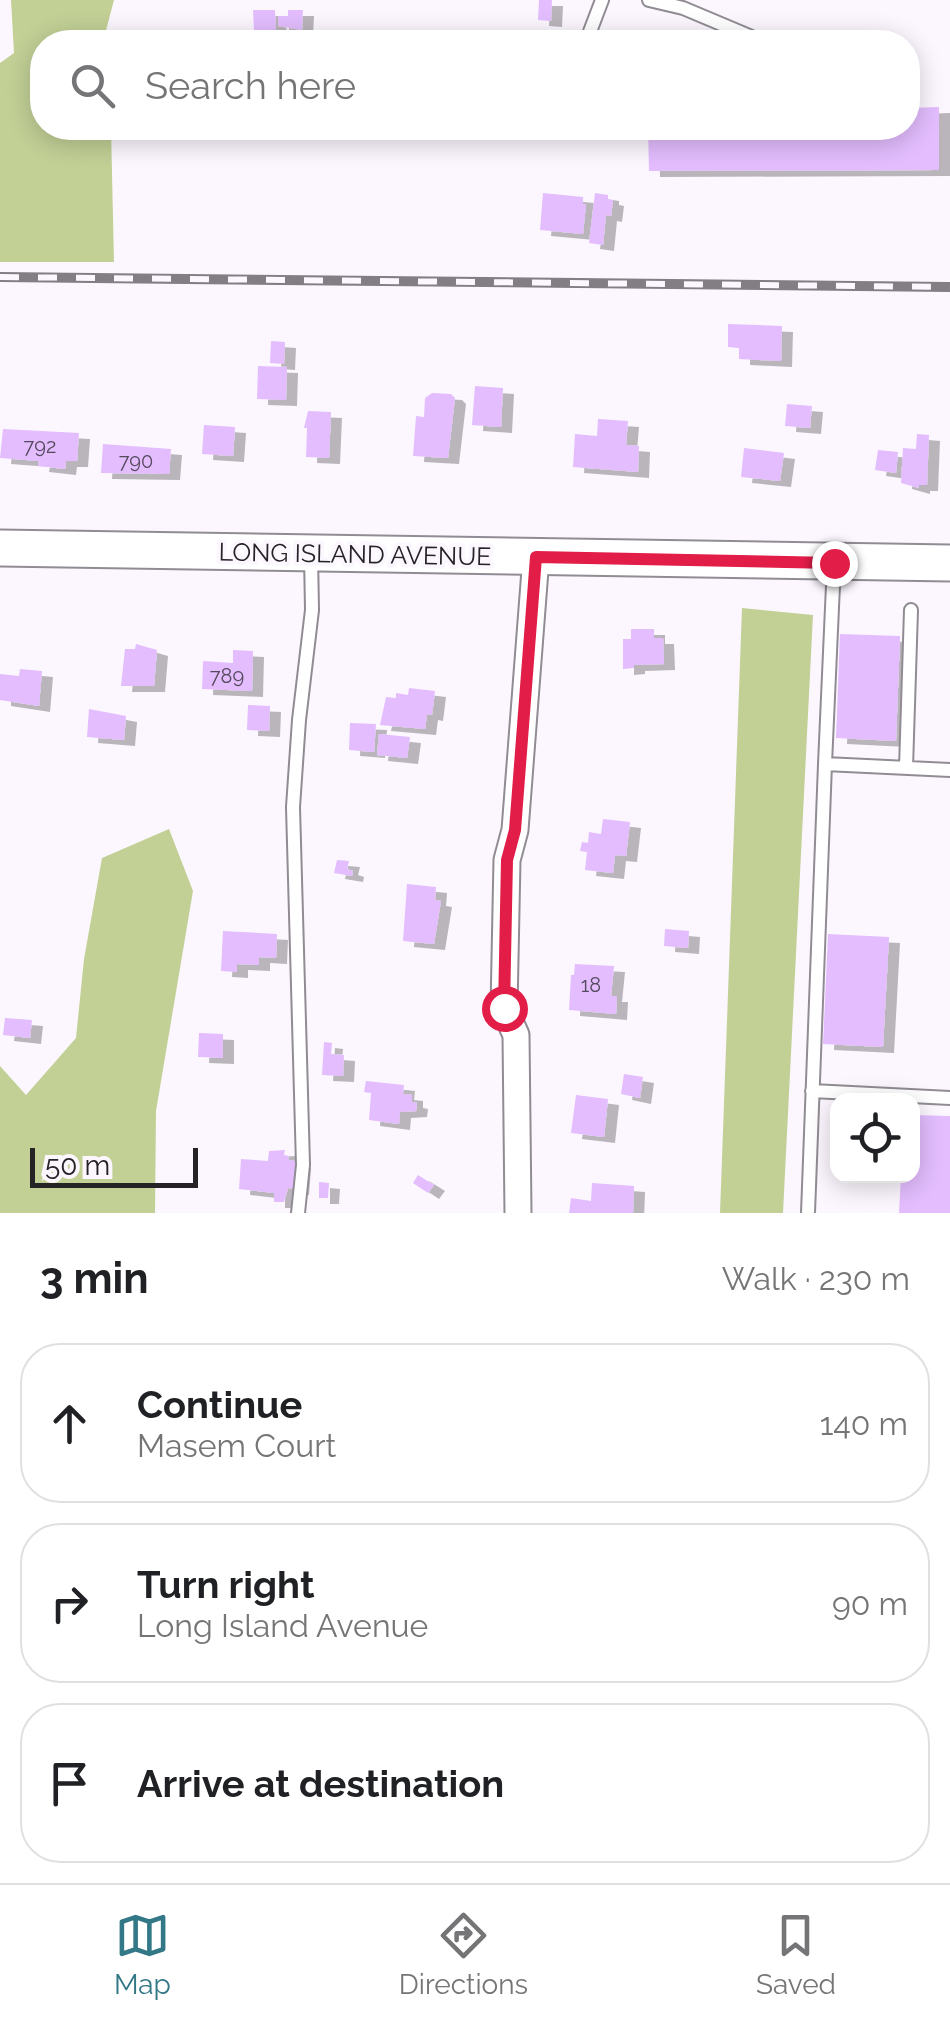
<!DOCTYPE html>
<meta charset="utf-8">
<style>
body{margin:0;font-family:Raleway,sans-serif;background:#f2f2f2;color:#202124}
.controls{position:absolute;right:30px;bottom:30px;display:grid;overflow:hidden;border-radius:20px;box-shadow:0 5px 25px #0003}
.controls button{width:90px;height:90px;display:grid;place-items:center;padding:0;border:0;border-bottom:2px solid #e0e0e0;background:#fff;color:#202124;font:50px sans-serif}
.scale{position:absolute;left:30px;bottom:25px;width:168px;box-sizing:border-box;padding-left:10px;border:5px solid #262327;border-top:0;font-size:28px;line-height:35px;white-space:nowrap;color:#262327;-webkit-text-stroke:8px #fcf7ff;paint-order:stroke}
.stop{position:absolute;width:30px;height:30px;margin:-22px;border:8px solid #e11d48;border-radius:50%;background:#fff}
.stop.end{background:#e11d48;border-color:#fff;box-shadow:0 2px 10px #0008}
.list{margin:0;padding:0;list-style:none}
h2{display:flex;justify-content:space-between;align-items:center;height:130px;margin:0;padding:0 40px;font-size:42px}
h2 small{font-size:32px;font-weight:400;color:#757577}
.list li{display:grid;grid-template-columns:65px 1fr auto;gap:30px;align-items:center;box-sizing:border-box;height:160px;margin:0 20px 20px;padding:0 20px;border:2px solid #e0e0e0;border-radius:40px}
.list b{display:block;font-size:38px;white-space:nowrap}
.list p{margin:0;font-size:32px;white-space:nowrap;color:#757577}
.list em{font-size:32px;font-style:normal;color:#757577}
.icon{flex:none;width:55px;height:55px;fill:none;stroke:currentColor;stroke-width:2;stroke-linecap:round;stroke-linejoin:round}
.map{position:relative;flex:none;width:950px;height:1213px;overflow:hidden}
.search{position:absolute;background:#fff;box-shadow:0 5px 25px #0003;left:30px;right:30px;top:30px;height:110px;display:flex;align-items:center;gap:25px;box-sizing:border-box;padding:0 35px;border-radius:40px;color:#757577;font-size:38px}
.sheet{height:670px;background:#fff}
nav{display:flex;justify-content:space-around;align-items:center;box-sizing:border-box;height:140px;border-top:2px solid #e0e0e0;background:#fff;font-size:28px;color:#757577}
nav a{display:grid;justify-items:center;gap:5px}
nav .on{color:#337886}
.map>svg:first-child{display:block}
.green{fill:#c2d096}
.building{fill:#e3bdfe;filter:url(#shadow)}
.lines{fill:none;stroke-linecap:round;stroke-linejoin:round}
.lane-casing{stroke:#918b94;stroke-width:16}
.street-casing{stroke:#918b94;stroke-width:29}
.secondary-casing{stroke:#918b94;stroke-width:39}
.lane{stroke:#fff;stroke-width:12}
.street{stroke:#fff;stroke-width:25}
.secondary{stroke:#fff;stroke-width:35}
.rail-casing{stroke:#827e84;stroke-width:10}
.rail{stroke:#fcf7ff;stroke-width:6;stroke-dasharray:19;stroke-linecap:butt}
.route{stroke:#e11d48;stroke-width:12}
.labels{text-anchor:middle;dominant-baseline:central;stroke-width:8;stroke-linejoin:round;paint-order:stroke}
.number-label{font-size:20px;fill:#554a5d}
.street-label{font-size:25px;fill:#262327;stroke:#fcf7ff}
</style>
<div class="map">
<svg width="950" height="1213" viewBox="0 0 950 1213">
<defs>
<filter id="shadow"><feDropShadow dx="11" dy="6" stdDeviation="0" flood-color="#0004"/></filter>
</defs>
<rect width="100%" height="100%" fill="#fcf7ff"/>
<path class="green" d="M 11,0 L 114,0 L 103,42 L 42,42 L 42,128 L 111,128 L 114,262 L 0,262 L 0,63 L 14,53 Z
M 742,608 L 813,615 L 783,1213 L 720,1213 Z
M 169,829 L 193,891 L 156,1111 L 155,1213 L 0,1213 L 0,1066 L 26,1095 L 76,1038 L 84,959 L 102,858 Z"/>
<path class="building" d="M 539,0 L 552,0 L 551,21 L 538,20 Z
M 253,10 L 275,10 L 276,31 L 254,31 Z
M 288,10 L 303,10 L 302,30 L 278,26 L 278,16 L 288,16 Z
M 939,107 L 939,170 L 649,171 L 648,128 L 908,128 L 908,108 Z
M 543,193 L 583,197 L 583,204 L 586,204 L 583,234 L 540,230 Z
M 595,193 L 608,195 L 608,199 L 613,200 L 611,216 L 606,215 L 603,245 L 589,243 Z
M 728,324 L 782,326 L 781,361 L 739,359 L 739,348 L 728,347 Z
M 271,341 L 285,342 L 284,364 L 270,363 Z
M 258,366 L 287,367 L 286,400 L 257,399 Z
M 475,386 L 503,388 L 501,427 L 472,425 Z
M 432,393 L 451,394 L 455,398 L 448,458 L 413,456 L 416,416 L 424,417 L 425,398 Z
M 787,404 L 812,406 L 810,428 L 785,426 Z
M 308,411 L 331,412 L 329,458 L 306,457 L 307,428 L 304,428 Z
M 598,419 L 628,421 L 626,445 L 639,446 L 638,472 L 573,467 L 575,434 L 597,436 Z
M 204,425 L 235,427 L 233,456 L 202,454 Z
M 3,429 L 79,433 L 77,461 L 66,461 L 65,469 L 38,466 L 39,461 L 0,458 Z
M 917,434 L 929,435 L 927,485 L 919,485 L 919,488 L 901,483 L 903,448 L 916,449 Z
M 103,444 L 171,449 L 169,474 L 101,473 Z
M 744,448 L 784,453 L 780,481 L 741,477 Z
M 878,450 L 898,452 L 896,473 L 875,470 Z
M 631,629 L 654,629 L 654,638 L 663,638 L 664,664 L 634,665 L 634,668 L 623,669 L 623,639 L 631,639 Z
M 840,634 L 900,636 L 896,741 L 836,738 Z
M 136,644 L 157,650 L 154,686 L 121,686 L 125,649 L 135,649 Z
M 233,650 L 253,651 L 252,691 L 202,689 L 203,661 L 233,663 Z
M 20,669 L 42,671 L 39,706 L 0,700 L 0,674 L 19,676 Z
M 409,688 L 435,691 L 432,715 L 427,714 L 425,729 L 380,725 L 386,697 L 396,698 L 396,693 L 408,695 Z
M 248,705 L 270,706 L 269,731 L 247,730 Z
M 89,709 L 126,716 L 124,740 L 87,737 Z
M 350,723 L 376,724 L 374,752 L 349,750 Z
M 379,734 L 410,737 L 407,758 L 377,755 Z
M 603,819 L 630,822 L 626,856 L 615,855 L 613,873 L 585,870 L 587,852 L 580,851 L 582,842 L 588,843 L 589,832 L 601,834 Z
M 337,860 L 349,861 L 347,869 L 353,871 L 352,876 L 334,873 Z
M 407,884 L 436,887 L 435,900 L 441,901 L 434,944 L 403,941 Z
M 665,929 L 689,931 L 688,948 L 664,946 Z
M 223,931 L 277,934 L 276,958 L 259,957 L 259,965 L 237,964 L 237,972 L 221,971 Z
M 828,934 L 889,937 L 883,1047 L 823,1044 Z
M 575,964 L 614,966 L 611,996 L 617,996 L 616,1014 L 569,1010 L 571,975 L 574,975 Z
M 5,1018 L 32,1020 L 30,1038 L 3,1035 Z
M 199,1033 L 223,1034 L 223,1058 L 198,1057 Z
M 324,1042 L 332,1043 L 331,1054 L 344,1055 L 343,1076 L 322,1075 Z
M 624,1074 L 643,1077 L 640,1098 L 621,1094 Z
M 366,1081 L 404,1085 L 403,1094 L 412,1095 L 412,1102 L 417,1103 L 416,1111 L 400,1112 L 399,1124 L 369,1120 L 371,1093 L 364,1092 Z
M 576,1095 L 608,1099 L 604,1137 L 571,1133 Z
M 912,1115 L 950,1116 L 950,1213 L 899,1213 L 901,1176 L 912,1176 Z
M 285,1150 L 284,1155 L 289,1156 L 288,1160 L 300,1162 L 298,1189 L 288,1188 L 284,1202 L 274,1202 L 274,1193 L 239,1189 L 241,1159 L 268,1161 L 269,1151 Z
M 418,1175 L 434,1185 L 428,1193 L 413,1183 Z
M 319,1182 L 329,1183 L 328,1198 L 319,1198 Z
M 592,1183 L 634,1186 L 633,1213 L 569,1213 L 571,1198 L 591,1201 Z"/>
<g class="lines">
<g class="lane-casing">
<path id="lane" d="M 649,0 L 683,8 L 759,40
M 586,42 L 602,0
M 834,563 L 825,764 L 950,770
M 906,768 L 911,610
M 812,1091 L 950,1098
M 298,1213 L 303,1165 L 293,807 L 299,720 L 312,610 L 311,555
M 808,1213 L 825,764"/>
</g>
<g class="street-casing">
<path id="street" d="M 518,1213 L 516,1035 L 504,1008 L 507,860 L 515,830 L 536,557"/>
</g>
<g class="secondary-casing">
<path id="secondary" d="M 0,548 L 950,563"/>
</g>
<use href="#lane" class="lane"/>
<use href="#street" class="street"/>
<use href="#secondary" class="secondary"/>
<g class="rail-casing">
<path id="rail" d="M 0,277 L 950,287"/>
</g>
<use href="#rail" class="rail"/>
</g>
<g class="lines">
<path class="route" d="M 504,1008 L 507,860 L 515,830 L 536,557 L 834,563"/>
</g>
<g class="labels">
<g class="number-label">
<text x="40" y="446">792</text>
<text x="136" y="461">790</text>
<text x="227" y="676">789</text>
<text x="591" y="985">18</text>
</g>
<g class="street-label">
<text transform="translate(355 554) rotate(1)">LONG ISLAND AVENUE</text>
</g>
</g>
</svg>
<div class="controls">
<button><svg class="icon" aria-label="locate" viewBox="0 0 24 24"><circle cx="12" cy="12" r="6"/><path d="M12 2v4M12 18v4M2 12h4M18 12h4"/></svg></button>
</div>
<div class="scale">50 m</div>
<div class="stop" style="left:504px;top:1008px"></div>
<div class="stop end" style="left:834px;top:563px"></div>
<div class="search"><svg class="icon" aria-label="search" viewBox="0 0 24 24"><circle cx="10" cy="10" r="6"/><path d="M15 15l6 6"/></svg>Search here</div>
</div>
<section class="sheet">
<h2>3 min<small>Walk · 230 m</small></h2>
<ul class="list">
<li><svg class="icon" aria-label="ahead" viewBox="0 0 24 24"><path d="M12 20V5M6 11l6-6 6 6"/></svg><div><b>Continue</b><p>Masem Court</p></div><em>140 m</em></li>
<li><svg class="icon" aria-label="right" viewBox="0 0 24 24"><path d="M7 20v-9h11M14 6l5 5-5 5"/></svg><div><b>Turn right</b><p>Long Island Avenue</p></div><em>90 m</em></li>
<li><svg class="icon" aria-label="arrive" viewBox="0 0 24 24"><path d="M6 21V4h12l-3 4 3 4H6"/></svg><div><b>Arrive at destination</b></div></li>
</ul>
</section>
<nav>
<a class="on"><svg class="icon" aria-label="map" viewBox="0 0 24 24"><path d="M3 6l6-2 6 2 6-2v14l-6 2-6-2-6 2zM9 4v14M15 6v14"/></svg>Map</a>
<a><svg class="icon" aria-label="directions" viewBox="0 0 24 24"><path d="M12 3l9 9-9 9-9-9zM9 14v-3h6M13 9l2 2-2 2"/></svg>Directions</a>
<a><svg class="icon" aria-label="saved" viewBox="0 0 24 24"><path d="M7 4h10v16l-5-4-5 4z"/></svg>Saved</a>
</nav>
